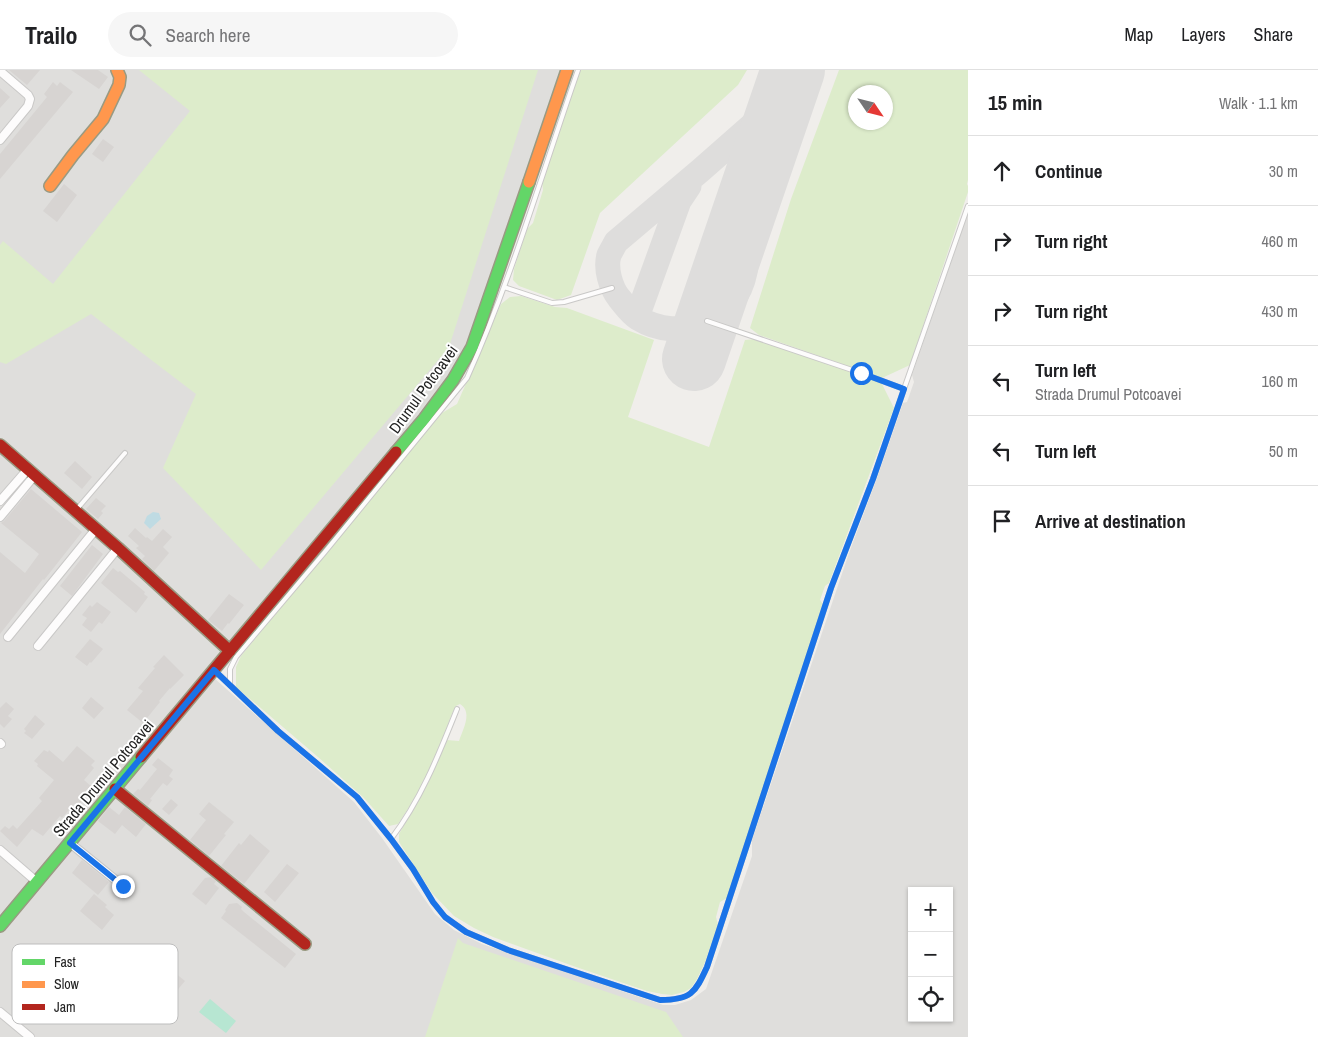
<!DOCTYPE html>
<meta charset="utf-8">
<style>
body{margin:0;font-family:"Archivo Narrow",sans-serif;background:#f6f6f6;color:#202124}
.controls{position:absolute;right:15px;bottom:15px;display:grid;overflow:hidden;border-radius:0px;box-shadow:0 1px 4px #0004}
.controls button{width:45px;height:45px;display:grid;place-items:center;padding:0;border:0;border-bottom:1px solid #e0e0e0;background:#fff;color:#202124;font:25px sans-serif}
.compass{position:absolute;left:848px;top:15px;width:45px;height:45px;border-radius:50%;background:#fff;box-shadow:0 1px 4px #0004;rotate:125deg}
.stop{position:absolute;width:15px;height:15px;margin:-11px;border:4px solid #1a73e8;border-radius:50%;background:#fff}
.stop.end{background:#1a73e8;border-color:#fff;box-shadow:0 1px 5px #0008}
.list{margin:0;padding:0;list-style:none}
h2{display:flex;justify-content:space-between;align-items:center;height:65px;margin:0;padding:0 20px;font-size:21px}
h2 small{font-size:16px;font-weight:400;color:#757577}
.list li{display:grid;grid-template-columns:32px 1fr auto;gap:15px;align-items:center;box-sizing:border-box;height:70px;padding:0 20px;border-top:1px solid #e0e0e0}
.list b{display:block;font-size:19px;white-space:nowrap}
.list p{margin:0;font-size:16px;white-space:nowrap;color:#757577}
.list em{font-size:16px;font-style:normal;color:#757577}
.icon{flex:none;width:28px;height:28px;fill:none;stroke:currentColor;stroke-width:2;stroke-linecap:round;stroke-linejoin:round}
.map{position:relative;flex:none;width:968px;height:967px;overflow:hidden}
header{display:flex;align-items:center;gap:30px;box-sizing:border-box;height:70px;padding:0 25px;background:#fff;border-bottom:1px solid #e0e0e0}
header strong{font-size:24px}
nav{display:flex;gap:28px;margin-inline-start:auto;font-size:18px}
.search{width:350px;height:45px;background:#f6f6f6;display:flex;align-items:center;gap:12px;box-sizing:border-box;padding:0 18px;border-radius:28px;color:#757577;font-size:19px}
main{display:flex}
aside{flex:1;background:#fff}
.map>svg:first-child{display:block}
.residential{fill:#dfdedc;fill-rule:evenodd}
.grass{fill:#ddeccb;fill-rule:evenodd}
.pitch{fill:#b7e6d2}
.water{fill:#bfdbe3}
.lines{fill:none;stroke-linecap:round;stroke-linejoin:round}
.taxiway{stroke:#dedddc;stroke-width:25}
.runway{stroke:#dedddc;stroke-width:64}
.building{fill:#d7d4d2}
.lane-casing{stroke:#c9c8c7;stroke-width:6}
.street-casing{stroke:#c9c8c7;stroke-width:10}
.fast-casing{stroke:#999a82;stroke-width:14}
.slow-casing{stroke:#999a82;stroke-width:14}
.jam-casing{stroke:#999a82;stroke-width:14}
.lane{stroke:#fdfcfc;stroke-width:4}
.street{stroke:#fdfcfc;stroke-width:8}
.fast{stroke:#63d668;stroke-width:11}
.slow{stroke:#ff974d;stroke-width:11}
.jam{stroke:#b3261e;stroke-width:11}
.route{stroke:#1a73e8;stroke-width:6}
.labels{text-anchor:middle;dominant-baseline:central;stroke-width:4;stroke-linejoin:round;paint-order:stroke}
.street-label{font-size:16px;fill:#222;stroke:#fff}
.key{fill:#fff;stroke:#bdbdbd;stroke-width:1}
.key-label{font-size:14px;fill:#222}
</style>
<header>
<strong>Trailo</strong>
<div class="search"><svg class="icon" aria-label="search" viewBox="0 0 24 24"><circle cx="10" cy="10" r="6"/><path d="M15 15l6 6"/></svg>Search here</div>
<nav><a>Map</a><a>Layers</a><a>Share</a></nav>
</header>
<main>
<div class="map">
<svg width="968" height="967" viewBox="0 0 968 967">
<rect width="100%" height="100%" fill="#f0eeeb"/>
<path class="residential" d="M 0,0 L 572,0 L 474,280 L 220,601 L 221,603 L 217,607 L 216,606 L 214,608 L 354,732 L 382,768 L 435,844 L 454,860 L 482,874 L 663,935 L 675,935 L 691,930 L 706,919 L 752,786 L 752,770 L 849,483 L 877,408 L 903,333 L 907,332 L 914,312 L 912,305 L 968,143 L 968,967 L 0,967 ZM 912,821 L 949,821 L 949,948 L 912,948 Z"/>
<path class="grass" d="M 139,0 L 538,0 L 449,277 L 261,500 L 163,398 L 196,324 L 91,244 L 6,294 L 0,292 L 0,175 L 3,171 L 53,214 L 190,41 Z
M 580,0 L 747,0 L 738,15 L 600,143 L 571,225 L 557,230 L 519,216 L 513,210 L 514,199 L 527,159 L 533,153 L 543,120 L 542,111 Z
M 839,0 L 968,0 L 968,110 L 967,114 L 968,116 L 968,122 L 910,295 L 882,308 L 759,265 L 750,258 L 791,129 ZM 886,22 L 886,52 L 856,52 L 856,22 Z
M 521,226 L 555,237 L 567,238 L 654,270 L 628,347 L 709,377 L 745,270 L 756,269 L 881,312 L 894,338 L 829,513 L 825,516 L 820,530 L 823,534 L 727,828 L 720,832 L 716,847 L 718,855 L 705,892 L 697,909 L 691,918 L 684,922 L 672,925 L 662,924 L 647,921 L 576,897 L 493,867 L 474,858 L 454,846 L 432,823 L 399,772 L 399,764 L 428,713 L 447,670 L 459,671 C 463,659 473,642 460,634 L 456,636 C 449,648 446,662 441,675 C 429,702 415,730 398,754 L 389,756 L 363,727 L 318,687 L 236,617 L 236,597 L 241,586 L 437,346 L 457,334 L 501,234 L 510,227 Z
M 458,868 L 463,873 L 666,942 L 683,967 L 425,967 Z"/>
<path class="pitch" d="M 210,929 L 236,951 L 226,963 L 199,942 Z"/>
<path class="water" d="M 153,442 L 159,443 L 161,449 L 150,459 L 144,453 L 147,446 Z"/>
<g class="lines">
<path class="taxiway" d="M 740,156 C 744,171 748,186 745,202 C 736,251 680,274 638,248 C 630,243 625,235 619,228 C 611,218 605,199 609,185 C 611,181 614,176 616,172 L 701,100 L 758,50 L 777,27 L 791,6
M 637,247 L 679,131 L 689,116"/>
<path class="runway" d="M 694,289 L 793,0"/>
</g>
<path class="building" d="M 9,0 L 40,0 L 27,15 Z
M 71,0 L 98,0 L 108,7 L 99,19 Z
M 53,12 L 57,16 L 60,12 L 73,22 L 0,109 L 0,84 L 47,27 L 44,24 Z
M 0,18 L 10,27 L 0,38 Z
M 103,69 L 114,77 L 103,92 L 92,84 Z
M 64,114 L 77,125 L 57,152 L 43,141 Z
M 75,391 L 92,407 L 82,419 L 64,403 Z
M 31,419 L 82,462 L 44,510 L 43,509 L 0,564 L 0,482 L 25,503 L 39,484 L 1,453 L 4,451 Z
M 96,428 L 106,436 L 101,441 L 103,443 L 98,449 L 86,439 Z
M 135,458 L 146,468 L 147,467 L 152,471 L 163,459 L 172,467 L 163,477 L 169,483 L 154,501 L 142,489 L 145,486 L 136,478 L 139,476 L 128,466 Z
M 92,475 L 103,484 L 72,526 L 60,516 Z
M 113,498 L 118,502 L 120,501 L 145,522 L 144,524 L 148,527 L 136,543 L 101,513 Z
M 229,524 L 244,535 L 229,554 L 228,553 L 222,561 L 208,550 Z
M 97,532 L 111,542 L 102,554 L 99,552 L 91,562 L 82,555 L 87,548 L 82,545 L 90,535 L 92,537 Z
M 90,569 L 103,579 L 91,593 L 90,592 L 87,596 L 75,587 Z
M 164,585 L 184,605 L 170,619 L 170,618 L 159,631 L 160,632 L 143,653 L 127,640 L 143,621 L 138,618 L 155,598 L 153,597 Z
M 91,627 L 104,638 L 94,649 L 82,638 Z
M 6,632 L 14,639 L 8,646 L 12,649 L 4,658 L 0,654 L 0,638 Z
M 35,645 L 45,654 L 32,669 L 24,663 L 26,661 L 24,659 Z
M 77,676 L 95,691 L 91,695 L 94,698 L 84,710 L 93,718 L 89,722 L 93,725 L 85,735 L 82,732 L 74,734 L 62,748 L 60,746 L 43,766 L 32,759 L 17,777 L 0,761 L 5,756 L 9,759 L 13,755 L 17,759 L 42,731 L 39,728 L 54,710 L 37,696 L 38,694 L 34,691 L 44,680 L 48,682 L 49,680 L 63,692 Z
M 158,688 L 173,700 L 169,706 L 173,709 L 167,716 L 163,713 L 150,729 L 152,730 L 148,736 L 133,724 L 138,719 L 140,720 L 157,699 L 152,695 Z
M 171,729 L 178,735 L 169,745 L 162,739 Z
M 209,732 L 234,752 L 224,764 L 226,765 L 209,786 L 190,770 L 206,750 L 199,744 Z
M 109,737 L 119,745 L 125,737 L 146,754 L 136,767 L 122,755 L 115,764 L 98,751 Z
M 250,764 L 270,781 L 244,814 L 221,796 L 239,773 L 241,775 Z
M 82,790 L 109,812 L 98,825 L 72,803 Z
M 287,794 L 299,803 L 275,832 L 264,822 Z
M 211,807 L 216,811 L 214,814 L 219,818 L 206,835 L 192,824 L 205,808 Z
M 94,824 L 107,835 L 105,837 L 114,845 L 102,860 L 80,841 Z
M 237,833 L 242,837 L 241,839 L 244,842 L 296,884 L 285,898 L 221,848 L 226,841 L 225,840 L 229,834 Z
M 165,885 L 178,897 L 174,902 L 185,911 L 174,924 L 149,904 Z"/>
<g class="lines">
<g class="lane-casing">
<path id="lane" d="M 504,217 L 552,233 L 564,232 L 612,218
M 707,251 L 861,303 L 904,319 L 968,136
M 77,439 L 125,383
M 215,601 L 230,615
M 457,639 C 439,684 421,730 391,769 L 413,799 L 433,832 L 445,847 L 466,862 L 508,880 L 660,930 C 691,930 695,923 707,897 L 831,518 L 873,409 L 904,319
M 391,769 L 357,727 L 278,661 L 230,615 L 230,599 L 236,587 L 324,483 L 467,308 C 512,208 542,103 578,0"/>
</g>
<g class="street-casing">
<path id="street" d="M 0,1 L 28,25 L 30,29 L 28,36 L 0,70
M 0,431 L 28,399
M 0,447 L 35,405
M 8,567 L 96,459
M 38,576 L 118,478
M 0,673 L 1,674
M 70,773 L 123,816
M 0,780 L 37,812
M 0,942 L 30,967"/>
</g>
<g class="fast-casing">
<path id="fast" d="M 396,382 L 424,349 L 453,310 L 472,277 L 529,112
M 0,856 L 141,687"/>
</g>
<g class="slow-casing">
<path id="slow" d="M 529,112 L 567,0
M 50,116 L 73,85 L 103,49 L 119,15 L 120,7 L 117,0"/>
</g>
<g class="jam-casing">
<path id="jam" d="M 0,375 L 118,478 L 230,581
M 141,687 L 396,382
M 115,719 L 305,874"/>
</g>
<use href="#lane" class="lane"/>
<use href="#street" class="street"/>
<use href="#fast" class="fast"/>
<use href="#slow" class="slow"/>
<use href="#jam" class="jam"/>
</g>
<g class="lines">
<path class="route" d="M 123,816 L 70,773 L 214,600 L 278,661 L 357,727 L 391,769 L 413,799 L 433,832 L 445,847 L 466,862 L 508,880 L 660,930 C 691,930 695,923 707,897 L 831,518 L 873,409 L 904,319 L 861,303"/>
</g>
<g class="labels">
<g class="street-label">
<text transform="translate(423 319) rotate(-54)">Drumul Potcoavei</text>
<text transform="translate(103 708) rotate(-50)">Strada Drumul Potcoavei</text>
</g>
</g>
<rect x="12" y="874" width="166" height="80" rx="8" class="key"/>
<rect x="22" y="889" width="23" height="6" fill="#63d668"/>
<rect x="22" y="911" width="23" height="7" fill="#ff974d"/>
<rect x="22" y="934" width="23" height="6" fill="#b3261e"/>
<g class="key-label">
<text x="54" y="897">Fast</text>
<text x="54" y="919">Slow</text>
<text x="54" y="942">Jam</text>
</g>
</svg>
<div class="controls">
<button>+</button>
<button>−</button>
<button><svg class="icon" aria-label="locate" viewBox="0 0 24 24"><circle cx="12" cy="12" r="6"/><path d="M12 2v4M12 18v4M2 12h4M18 12h4"/></svg></button>
</div>
<svg class="compass" viewBox="-18 -18 36 36"><path d="M0-13l5 13h-10z" fill="#e53935"/><path d="M0 13l5-13h-10z" fill="#757577"/></svg>
<div class="stop" style="left:861px;top:303px"></div>
<div class="stop end" style="left:123px;top:816px"></div>
</div>
<aside>
<h2>15 min<small>Walk · 1.1 km</small></h2>
<ul class="list">
<li><svg class="icon" aria-label="ahead" viewBox="0 0 24 24"><path d="M12 20V5M6 11l6-6 6 6"/></svg><div><b>Continue</b></div><em>30 m</em></li>
<li><svg class="icon" aria-label="right" viewBox="0 0 24 24"><path d="M7 20v-9h11M14 6l5 5-5 5"/></svg><div><b>Turn right</b></div><em>460 m</em></li>
<li><svg class="icon" aria-label="right" viewBox="0 0 24 24"><path d="M7 20v-9h11M14 6l5 5-5 5"/></svg><div><b>Turn right</b></div><em>430 m</em></li>
<li><svg class="icon" aria-label="left" viewBox="0 0 24 24"><path d="M17 20v-9H6M10 6l-5 5 5 5"/></svg><div><b>Turn left</b><p>Strada Drumul Potcoavei</p></div><em>160 m</em></li>
<li><svg class="icon" aria-label="left" viewBox="0 0 24 24"><path d="M17 20v-9H6M10 6l-5 5 5 5"/></svg><div><b>Turn left</b></div><em>50 m</em></li>
<li><svg class="icon" aria-label="arrive" viewBox="0 0 24 24"><path d="M6 21V4h12l-3 4 3 4H6"/></svg><div><b>Arrive at destination</b></div></li>
</ul>
</aside>
</main>
